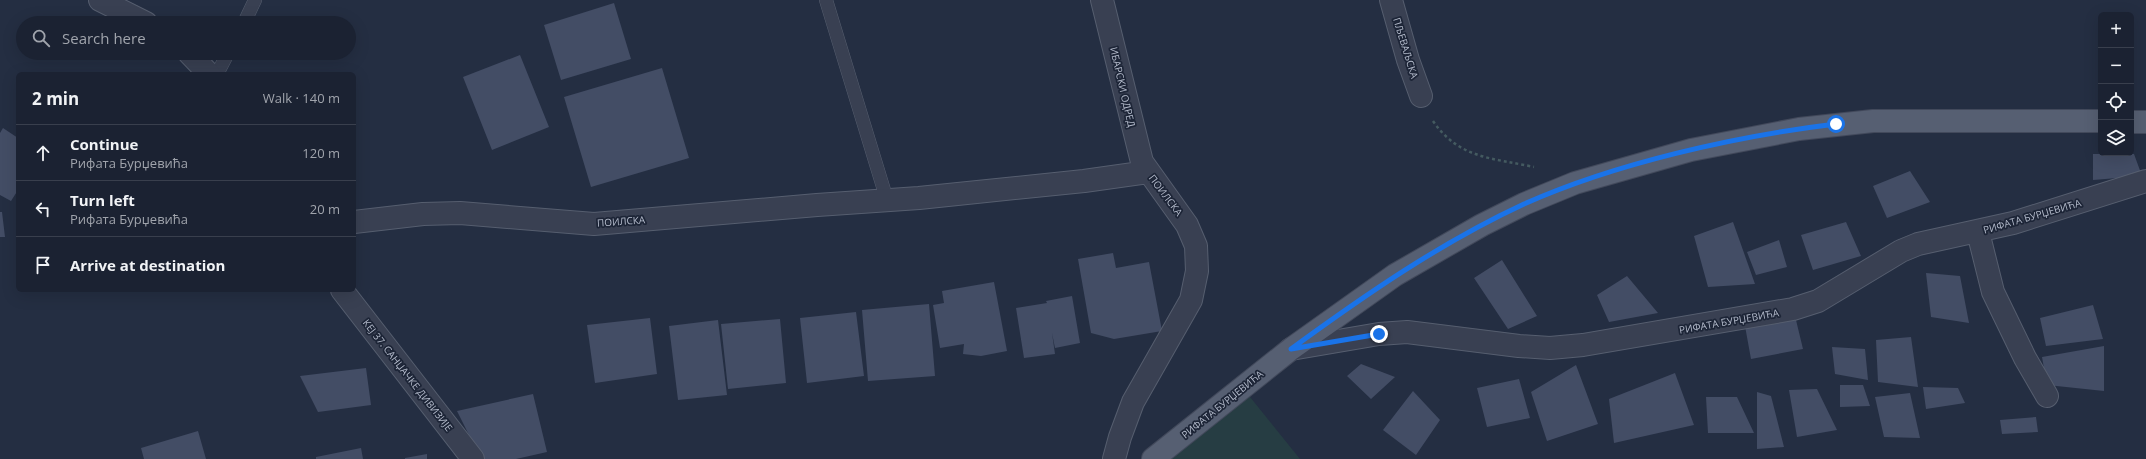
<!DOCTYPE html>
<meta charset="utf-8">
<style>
body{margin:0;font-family:"Open Sans",sans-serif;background:#282f3e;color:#f1f3f6}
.controls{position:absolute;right:12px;top:12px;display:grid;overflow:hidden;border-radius:6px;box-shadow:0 4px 16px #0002}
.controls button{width:36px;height:36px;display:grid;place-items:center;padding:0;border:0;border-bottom:1px solid #393f4d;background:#1b2232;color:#f1f3f6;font:20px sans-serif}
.stop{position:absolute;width:12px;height:12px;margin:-9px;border:3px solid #1a73e8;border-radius:50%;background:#fff}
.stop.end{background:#1a73e8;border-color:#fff;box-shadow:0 1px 4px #0008}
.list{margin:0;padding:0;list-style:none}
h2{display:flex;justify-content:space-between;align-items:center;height:52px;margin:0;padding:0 16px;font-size:17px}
h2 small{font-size:13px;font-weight:400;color:#a0a4ac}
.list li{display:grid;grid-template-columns:26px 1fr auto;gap:12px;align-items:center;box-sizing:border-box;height:56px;padding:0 16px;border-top:1px solid #393f4d}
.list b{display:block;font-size:15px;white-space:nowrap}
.list p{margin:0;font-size:13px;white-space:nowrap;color:#a0a4ac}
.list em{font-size:13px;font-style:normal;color:#a0a4ac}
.icon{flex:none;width:22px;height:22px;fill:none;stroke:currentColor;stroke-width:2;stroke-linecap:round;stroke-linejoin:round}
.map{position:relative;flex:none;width:2146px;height:459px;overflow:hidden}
.search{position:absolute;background:#1b2232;box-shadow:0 4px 16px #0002;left:16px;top:16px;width:340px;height:44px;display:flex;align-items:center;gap:10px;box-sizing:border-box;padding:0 14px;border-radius:22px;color:#a0a4ac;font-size:15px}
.panel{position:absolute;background:#1b2232;box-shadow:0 4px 16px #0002;left:16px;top:72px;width:340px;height:220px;border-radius:6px}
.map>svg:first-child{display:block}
.green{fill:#263d43}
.building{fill:#434d65}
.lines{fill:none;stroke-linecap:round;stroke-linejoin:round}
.lane-casing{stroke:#565e6f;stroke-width:14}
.street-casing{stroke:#565e6f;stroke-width:24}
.primary-casing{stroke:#42495b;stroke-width:24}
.path{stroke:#445a60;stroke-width:2.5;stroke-dasharray:3 3;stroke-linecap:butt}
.lane{stroke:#394052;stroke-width:13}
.street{stroke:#394052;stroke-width:22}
.primary{stroke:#565f72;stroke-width:22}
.route{stroke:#1a73e8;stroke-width:5}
.labels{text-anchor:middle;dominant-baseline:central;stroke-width:3.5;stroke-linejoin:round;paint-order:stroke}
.street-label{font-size:10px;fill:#b5bccc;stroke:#1d2537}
</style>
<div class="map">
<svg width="2146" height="459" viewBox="0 0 2146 459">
<rect width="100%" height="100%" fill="#242e42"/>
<path class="green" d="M 1242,387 L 1300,459 L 1153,459 Z"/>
<path class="building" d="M 614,3 L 631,59 L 561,80 L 544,25 Z
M 520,55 L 549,127 L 492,150 L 463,77 Z
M 662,68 L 689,158 L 591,187 L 564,97 Z
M 3,128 L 18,138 L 16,148 L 18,149 L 18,190 L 11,201 L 0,195 L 0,133 Z
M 2093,154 L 2134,154 L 2142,176 L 2093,180 Z
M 1910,171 L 1930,202 L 1887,218 L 1873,186 Z
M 0,212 L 2,212 L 5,237 L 0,237 Z
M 1733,222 L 1755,284 L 1708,287 L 1694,236 Z
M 1846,222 L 1861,256 L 1813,270 L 1801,235 Z
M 1779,240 L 1787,267 L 1756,275 L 1747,252 Z
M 1113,253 L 1116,268 L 1149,262 L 1162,331 L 1114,339 L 1091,333 L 1078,259 Z
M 1502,260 L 1537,316 L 1508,329 L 1474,278 Z
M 1926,273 L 1960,276 L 1969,323 L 1931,317 Z
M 1627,276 L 1658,313 L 1609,322 L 1597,295 Z
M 994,282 L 1007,351 L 981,356 L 963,354 L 964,344 L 940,348 L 933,305 L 944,303 L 942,291 Z
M 1072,296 L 1080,343 L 1055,348 L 1052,333 L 1055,354 L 1024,358 L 1016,308 L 1047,303 L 1046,301 Z
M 929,304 L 935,376 L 868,381 L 862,310 Z
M 2093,305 L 2103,339 L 2046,346 L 2040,318 Z
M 856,312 L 864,376 L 807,383 L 800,318 Z
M 650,318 L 657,374 L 595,383 L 587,325 Z
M 780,319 L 786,383 L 728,389 L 721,324 Z
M 718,320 L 727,395 L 678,400 L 669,326 Z
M 1796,320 L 1803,349 L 1751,359 L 1745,326 Z
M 1911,337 L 1918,387 L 1878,382 L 1876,340 Z
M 2104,346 L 2104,391 L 2047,385 L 2042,357 Z
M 1832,347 L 1865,349 L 1868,380 L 1835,374 Z
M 1361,364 L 1395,377 L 1371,399 L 1347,376 Z
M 1576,365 L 1598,424 L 1547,441 L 1531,392 Z
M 366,368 L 371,405 L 318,412 L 300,376 Z
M 1675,373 L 1694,425 L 1614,443 L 1609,399 Z
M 1519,379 L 1530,418 L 1487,427 L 1477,388 Z
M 1840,385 L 1863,385 L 1870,406 L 1840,407 Z
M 1923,387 L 1958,388 L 1965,403 L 1926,409 Z
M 1817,389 L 1837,430 L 1797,437 L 1789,390 Z
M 1413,391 L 1440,420 L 1416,455 L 1383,430 Z
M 1757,392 L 1771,396 L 1784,447 L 1757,449 Z
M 1910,393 L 1920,438 L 1884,437 L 1875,397 Z
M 533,394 L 547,452 L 516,459 L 481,459 L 457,411 Z
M 1706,397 L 1737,397 L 1754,433 L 1708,433 Z
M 2036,417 L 2038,432 L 2002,434 L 2000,420 Z
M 198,431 L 206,459 L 144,459 L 141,448 Z
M 361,448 L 363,459 L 316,459 L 316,457 Z
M 427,454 L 427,459 L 405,459 L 405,458 Z"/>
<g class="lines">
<g class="lane-casing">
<path id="lane" d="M 826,0 L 887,200
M 244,23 L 255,0
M 217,74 L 228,53"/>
</g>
<g class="street-casing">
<path id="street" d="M 100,0 L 146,23
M 1102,0 L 1142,162 L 1187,225 L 1196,246 L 1197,271 L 1191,300 L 1133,402 L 1120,437 L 1114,459
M 1391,0 L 1408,60 L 1421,96
M 189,53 L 209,74
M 354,222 L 423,214 L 460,213 L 594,224 L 817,205 L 919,198 L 1084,181 L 1148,172
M 1978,232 L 1993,292 L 2025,358 L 2047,396
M 342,290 L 473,459
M 1291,349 L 1379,334 L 1407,332 L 1519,346 L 1550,348 L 1583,345 L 1793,309 L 1818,301 L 1901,251 L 1918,244 L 2013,223 L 2146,181"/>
</g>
<g class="primary-casing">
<path id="primary" d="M 2131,122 L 2146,122
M 1153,459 L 1291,349 L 1395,275 L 1482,225 L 1524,204 L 1575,183 L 1691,150 L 1799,129 L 1873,121 L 2101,121"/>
</g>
<path class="path" d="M 1433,121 C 1459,159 1493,158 1534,167"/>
<use href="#lane" class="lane"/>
<use href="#street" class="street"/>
<use href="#primary" class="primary"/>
</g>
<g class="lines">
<path class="route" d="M 1379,334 L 1291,349 C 1365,295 1440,243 1524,204 C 1616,163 1736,136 1836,124"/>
</g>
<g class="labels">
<g class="street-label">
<text transform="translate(1406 48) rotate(73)">ПЉЕВАЉСКА</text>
<text transform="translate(1123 87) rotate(77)">ИБАРСКИ ОДРЕД</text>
<text transform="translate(1166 195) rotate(53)">ПОИЛСКА</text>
<text transform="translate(2032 216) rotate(-16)">РИФАТА БУРЏЕВИЋА</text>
<text transform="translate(621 221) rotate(-4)">ПОИЛСКА</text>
<text transform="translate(1729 321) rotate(-10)">РИФАТА БУРЏЕВИЋА</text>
<text transform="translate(408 375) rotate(52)">КЕЈ 37. САНЏАЧКЕ ДИВИЗИЈЕ</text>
<text transform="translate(1222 404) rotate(-39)">РИФАТА БУРЏЕВИЋА</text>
</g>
</g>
</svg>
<div class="controls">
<button>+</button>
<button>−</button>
<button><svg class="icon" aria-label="locate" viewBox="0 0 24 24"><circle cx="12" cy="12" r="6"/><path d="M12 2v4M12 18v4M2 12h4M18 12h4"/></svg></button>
<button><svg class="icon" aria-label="layers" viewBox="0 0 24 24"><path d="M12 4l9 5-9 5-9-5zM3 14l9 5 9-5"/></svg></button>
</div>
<div class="stop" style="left:1836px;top:124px"></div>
<div class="stop end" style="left:1379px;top:334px"></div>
<div class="search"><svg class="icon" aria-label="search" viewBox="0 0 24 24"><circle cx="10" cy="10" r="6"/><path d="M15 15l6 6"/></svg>Search here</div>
<section class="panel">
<h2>2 min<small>Walk · 140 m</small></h2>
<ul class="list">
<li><svg class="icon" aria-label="ahead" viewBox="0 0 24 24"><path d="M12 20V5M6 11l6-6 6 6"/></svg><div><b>Continue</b><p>Рифата Бурџевића</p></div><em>120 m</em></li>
<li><svg class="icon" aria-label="left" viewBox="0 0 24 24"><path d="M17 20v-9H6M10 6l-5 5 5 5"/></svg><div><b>Turn left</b><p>Рифата Бурџевића</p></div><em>20 m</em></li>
<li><svg class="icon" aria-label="arrive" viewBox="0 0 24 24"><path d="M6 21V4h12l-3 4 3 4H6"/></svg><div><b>Arrive at destination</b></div></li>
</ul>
</section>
</div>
